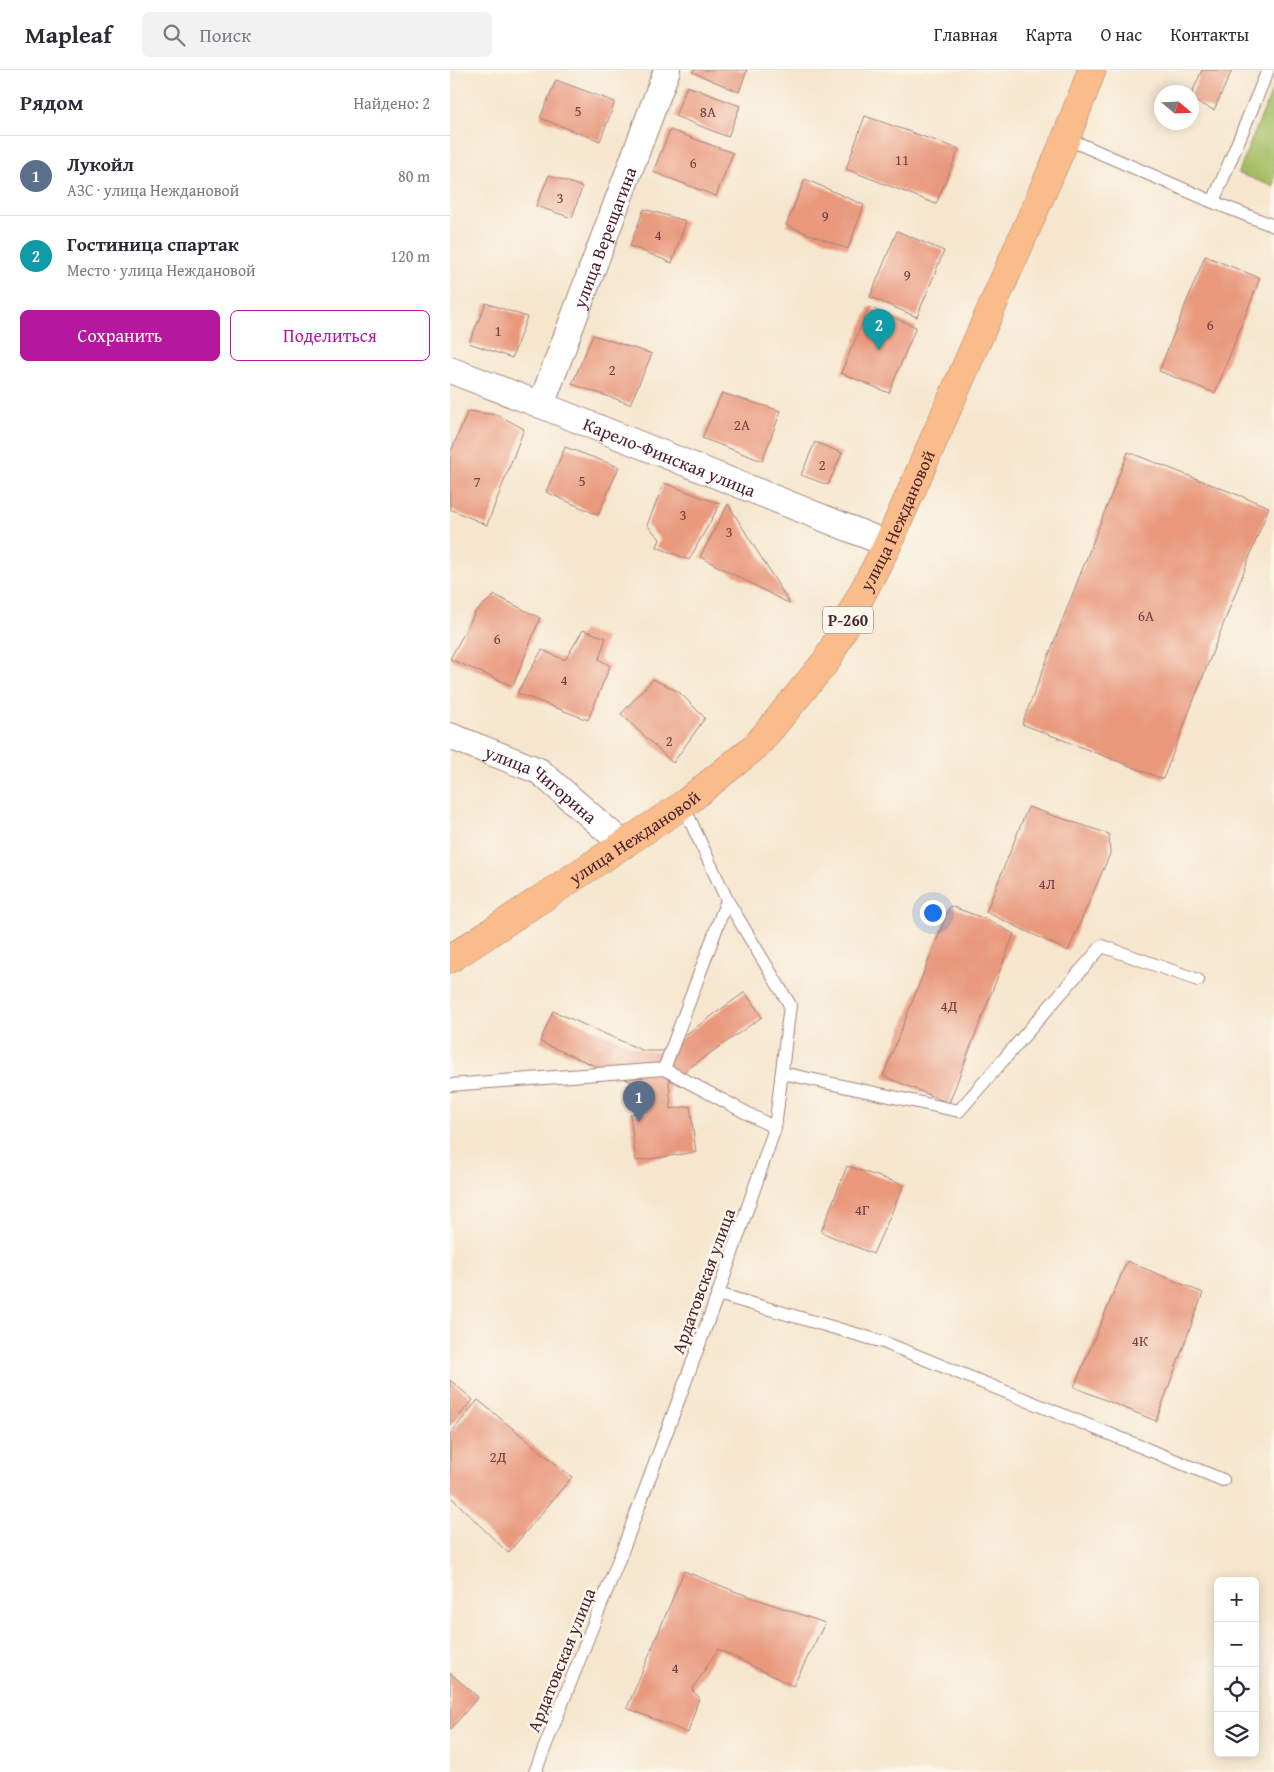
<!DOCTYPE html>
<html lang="ru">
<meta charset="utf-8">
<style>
body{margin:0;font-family:"Gentium Book Plus",serif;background:#f2f2f3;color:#2b2b33}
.controls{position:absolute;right:15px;bottom:15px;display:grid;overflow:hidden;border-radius:8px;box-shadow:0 2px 12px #0003}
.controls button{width:45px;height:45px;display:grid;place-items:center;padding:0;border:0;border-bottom:1px solid #e1e1e2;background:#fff;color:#2b2b33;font:25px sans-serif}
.compass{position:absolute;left:704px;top:15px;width:45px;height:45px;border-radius:50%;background:#fff;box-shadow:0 2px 12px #0003;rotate:109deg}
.you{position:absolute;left:482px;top:842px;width:18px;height:18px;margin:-12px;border:4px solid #fff;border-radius:50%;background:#1a73e8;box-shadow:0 0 0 8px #1a73e833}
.badge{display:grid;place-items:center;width:32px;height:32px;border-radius:50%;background:#b5179e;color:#fff;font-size:16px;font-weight:700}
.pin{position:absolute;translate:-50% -41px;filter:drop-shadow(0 1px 2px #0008)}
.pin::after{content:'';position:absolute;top:26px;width:18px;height:15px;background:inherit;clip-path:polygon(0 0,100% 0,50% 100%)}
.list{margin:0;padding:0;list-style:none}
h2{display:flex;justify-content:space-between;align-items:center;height:65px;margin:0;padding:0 20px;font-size:21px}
h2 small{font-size:16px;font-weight:400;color:#7c7c81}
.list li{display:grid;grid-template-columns:32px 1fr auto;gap:15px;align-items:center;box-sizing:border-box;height:80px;padding:0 20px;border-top:1px solid #e1e1e2}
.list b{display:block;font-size:19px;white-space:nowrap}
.list p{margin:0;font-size:16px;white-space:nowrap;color:#7c7c81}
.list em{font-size:16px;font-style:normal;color:#7c7c81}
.actions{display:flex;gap:10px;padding:15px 20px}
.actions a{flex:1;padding:11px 0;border:1px solid #b5179e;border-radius:8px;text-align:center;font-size:18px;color:#b5179e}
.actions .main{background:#b5179e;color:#fff}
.icon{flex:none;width:28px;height:28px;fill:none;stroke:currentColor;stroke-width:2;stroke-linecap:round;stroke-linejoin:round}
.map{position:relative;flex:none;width:824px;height:1702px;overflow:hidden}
header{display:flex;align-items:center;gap:30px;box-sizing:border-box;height:70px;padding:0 25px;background:#fff;border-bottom:1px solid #e1e1e2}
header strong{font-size:24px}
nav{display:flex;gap:28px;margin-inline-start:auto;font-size:18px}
.search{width:350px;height:45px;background:#f2f2f3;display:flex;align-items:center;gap:12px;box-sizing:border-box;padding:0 18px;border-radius:8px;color:#7c7c81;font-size:19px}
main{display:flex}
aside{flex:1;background:#fff}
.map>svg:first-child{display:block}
.green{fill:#a6be63;stroke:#786e47}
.building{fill:#e9987b}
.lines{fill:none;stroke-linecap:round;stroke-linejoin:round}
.service-casing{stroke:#a0827c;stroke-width:14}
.minor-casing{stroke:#a0827c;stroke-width:28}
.trunk-casing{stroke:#a0827c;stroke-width:29}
.service{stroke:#fff;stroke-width:12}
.minor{stroke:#fff;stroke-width:26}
.trunk{stroke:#f9bc8a;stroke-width:28}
.labels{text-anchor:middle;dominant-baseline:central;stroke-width:5;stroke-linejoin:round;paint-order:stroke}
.number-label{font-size:15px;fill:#723d3f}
.shield{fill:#fbf7ec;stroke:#7f6065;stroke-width:1}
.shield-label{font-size:16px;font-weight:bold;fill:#4a1f2b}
.street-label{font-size:18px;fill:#4a1f2b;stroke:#fbf7ec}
</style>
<header>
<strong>Mapleaf</strong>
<div class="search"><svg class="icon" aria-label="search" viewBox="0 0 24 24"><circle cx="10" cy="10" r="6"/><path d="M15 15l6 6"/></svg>Поиск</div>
<nav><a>Главная</a><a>Карта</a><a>О нас</a><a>Контакты</a></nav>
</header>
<main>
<aside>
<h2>Рядом<small>Найдено: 2</small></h2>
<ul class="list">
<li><span class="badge" style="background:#5c6f8a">1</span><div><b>Лукойл</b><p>АЗС · улица Неждановой</p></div><em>80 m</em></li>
<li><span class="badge" style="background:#0f9aa8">2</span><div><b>Гостиница спартак</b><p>Место · улица Неждановой</p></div><em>120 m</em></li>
</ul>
<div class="actions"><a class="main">Сохранить</a><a>Поделиться</a></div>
</aside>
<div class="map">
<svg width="824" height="1702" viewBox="0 0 824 1702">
<rect width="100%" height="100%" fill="#fbf7ec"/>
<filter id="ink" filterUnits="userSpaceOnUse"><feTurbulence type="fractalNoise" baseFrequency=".02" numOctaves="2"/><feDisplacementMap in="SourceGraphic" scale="10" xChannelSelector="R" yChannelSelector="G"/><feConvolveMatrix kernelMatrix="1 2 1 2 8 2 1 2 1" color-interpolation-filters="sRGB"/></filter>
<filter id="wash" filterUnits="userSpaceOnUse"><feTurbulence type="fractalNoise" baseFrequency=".0096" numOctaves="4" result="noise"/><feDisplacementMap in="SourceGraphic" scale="20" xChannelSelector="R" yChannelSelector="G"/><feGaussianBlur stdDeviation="1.12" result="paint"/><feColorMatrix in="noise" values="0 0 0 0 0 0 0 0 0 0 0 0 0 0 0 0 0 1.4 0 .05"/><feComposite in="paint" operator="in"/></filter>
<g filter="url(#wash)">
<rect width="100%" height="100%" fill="#f6e6ce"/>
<path class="green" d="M 824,16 L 824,117 L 788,103 Z"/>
<g id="blocks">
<path class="building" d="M 243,0 L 297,0 L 289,22 L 242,2 Z
M 752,0 L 782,0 L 764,40 L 742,30 L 742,23 Z
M 106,10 L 165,32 L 150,71 L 90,48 Z
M 237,16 L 290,36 L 278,67 L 225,46 Z
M 415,46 L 509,79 L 486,134 L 396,99 Z
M 220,60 L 283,83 L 266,126 L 203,102 Z
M 99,105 L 132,117 L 122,148 L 86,136 Z
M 355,109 L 414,135 L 398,179 L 336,155 Z
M 194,139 L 236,151 L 222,193 L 180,176 Z
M 447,161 L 494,181 L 467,247 L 420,227 Z
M 755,186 L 810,208 L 765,323 L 709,301 Z
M 36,233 L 77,247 L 62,288 L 19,273 Z
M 419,237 L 466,257 L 439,323 L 391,303 Z
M 143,265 L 202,284 L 180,334 L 122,314 Z
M 272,323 L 331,341 L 312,391 L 252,368 Z
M 18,341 L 48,345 L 74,359 L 37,455 L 0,439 L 0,384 Z
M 365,372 L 392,383 L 378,415 L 351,405 Z
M 115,377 L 169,397 L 148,445 L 96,422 Z
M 678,382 L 819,437 L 713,709 L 572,654 Z
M 214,413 L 270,434 L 239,490 L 207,477 L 210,469 L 197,455 Z
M 278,434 L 340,534 L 250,487 Z
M 45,525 L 90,548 L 63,616 L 0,589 L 26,541 Z
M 133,560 L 156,568 L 149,589 L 160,596 L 138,650 L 67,623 L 92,580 L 115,590 Z
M 203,609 L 229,622 L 255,648 L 223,693 L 171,644 Z
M 578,737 L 659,764 L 660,784 L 618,881 L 536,842 Z
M 500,836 L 536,849 L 564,864 L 499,1033 L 433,1006 Z
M 295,922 L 312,947 L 219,1012 L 221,1039 L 240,1036 L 246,1082 L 186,1091 L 180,1044 L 198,1042 L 196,1018 L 90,972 L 103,941 L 194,981 L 213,981 Z
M 397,1096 L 454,1115 L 423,1184 L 371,1162 Z
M 677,1191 L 753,1223 L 706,1351 L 624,1317 Z
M 0,1310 L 23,1330 L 0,1356 Z
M 28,1330 L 122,1407 L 58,1483 L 0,1426 L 0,1364 Z
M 234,1501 L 284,1521 L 375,1553 L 343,1616 L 268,1579 L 242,1620 L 249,1627 L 238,1663 L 177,1638 Z
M 0,1603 L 28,1627 L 0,1660 Z"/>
</g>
</g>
<g filter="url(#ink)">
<use href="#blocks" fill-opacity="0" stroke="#a0827c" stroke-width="1"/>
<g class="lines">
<g class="service-casing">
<path id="service" d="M 616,68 L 763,132 L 824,156
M 763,132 L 818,0
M 214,999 L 277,830
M 332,1003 L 509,1041 L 652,876 L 748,910
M 0,1015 L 214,999 L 325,1058
M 268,1224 L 433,1272 L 773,1410
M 85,1702 L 173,1479 L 268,1224 L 325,1058 L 340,935 L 277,830 L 233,735"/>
</g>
<g class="minor-casing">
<g id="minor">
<path id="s1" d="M 0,300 L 91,335 L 438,474"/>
<path id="s2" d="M 91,335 L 217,0"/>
<path id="s3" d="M 0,666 L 89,701 L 174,775"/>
</g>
</g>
<g class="trunk-casing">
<g id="trunk">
<path id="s4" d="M 0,889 L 233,735 L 307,675 L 377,590 L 438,474 L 616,68 L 642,0"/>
</g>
</g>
<use href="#service" class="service"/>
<use href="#minor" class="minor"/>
<use href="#trunk" class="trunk"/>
</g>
</g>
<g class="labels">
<g class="number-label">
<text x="128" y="40">5</text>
<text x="258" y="41">8А</text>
<text x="452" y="89">11</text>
<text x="243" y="92">6</text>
<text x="110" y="127">3</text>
<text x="375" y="145">9</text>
<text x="208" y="164">4</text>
<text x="457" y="204">9</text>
<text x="760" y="254">6</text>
<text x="48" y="260">1</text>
<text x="162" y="299">2</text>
<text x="292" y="354">2А</text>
<text x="372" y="394">2</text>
<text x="132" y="410">5</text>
<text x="27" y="411">7</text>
<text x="233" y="444">3</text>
<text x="279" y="461">3</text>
<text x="696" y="545">6А</text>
<text x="47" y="568">6</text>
<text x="114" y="609">4</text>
<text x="219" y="670">2</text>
<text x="597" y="813">4Л</text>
<text x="499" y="935">4Д</text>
<text x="412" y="1139">4Г</text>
<text x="690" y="1270">4К</text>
<text x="48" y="1386">2Д</text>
<text x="225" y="1597">4</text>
</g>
<rect class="shield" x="373" y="536.5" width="50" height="27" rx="4"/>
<g class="shield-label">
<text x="398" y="550">Р-260</text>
</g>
<g class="street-label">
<text stroke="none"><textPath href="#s2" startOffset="179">улица Верещагина</textPath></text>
<text stroke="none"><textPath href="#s1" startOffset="236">Карело-Финская улица</textPath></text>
<text stroke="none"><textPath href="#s4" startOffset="641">улица Неждановой</textPath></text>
<text stroke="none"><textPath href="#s3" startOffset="104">улица Чигорина</textPath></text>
<text stroke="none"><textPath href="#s4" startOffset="221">улица Неждановой</textPath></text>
<text transform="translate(253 1211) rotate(-70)">Ардатовская улица</text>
<text transform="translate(111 1590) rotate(-68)">Ардатовская улица</text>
</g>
</g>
</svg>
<div class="controls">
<button>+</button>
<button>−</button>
<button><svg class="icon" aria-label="locate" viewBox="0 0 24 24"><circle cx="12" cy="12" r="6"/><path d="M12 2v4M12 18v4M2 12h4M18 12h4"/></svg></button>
<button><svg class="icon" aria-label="layers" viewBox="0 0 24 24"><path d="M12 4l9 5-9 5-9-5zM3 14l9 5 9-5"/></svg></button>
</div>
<svg class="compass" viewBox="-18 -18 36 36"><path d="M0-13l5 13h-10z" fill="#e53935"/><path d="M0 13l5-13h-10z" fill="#7c7c81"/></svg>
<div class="you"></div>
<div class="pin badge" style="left:189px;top:1052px;background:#5c6f8a">1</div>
<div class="pin badge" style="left:429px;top:280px;background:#0f9aa8">2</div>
</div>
</main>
